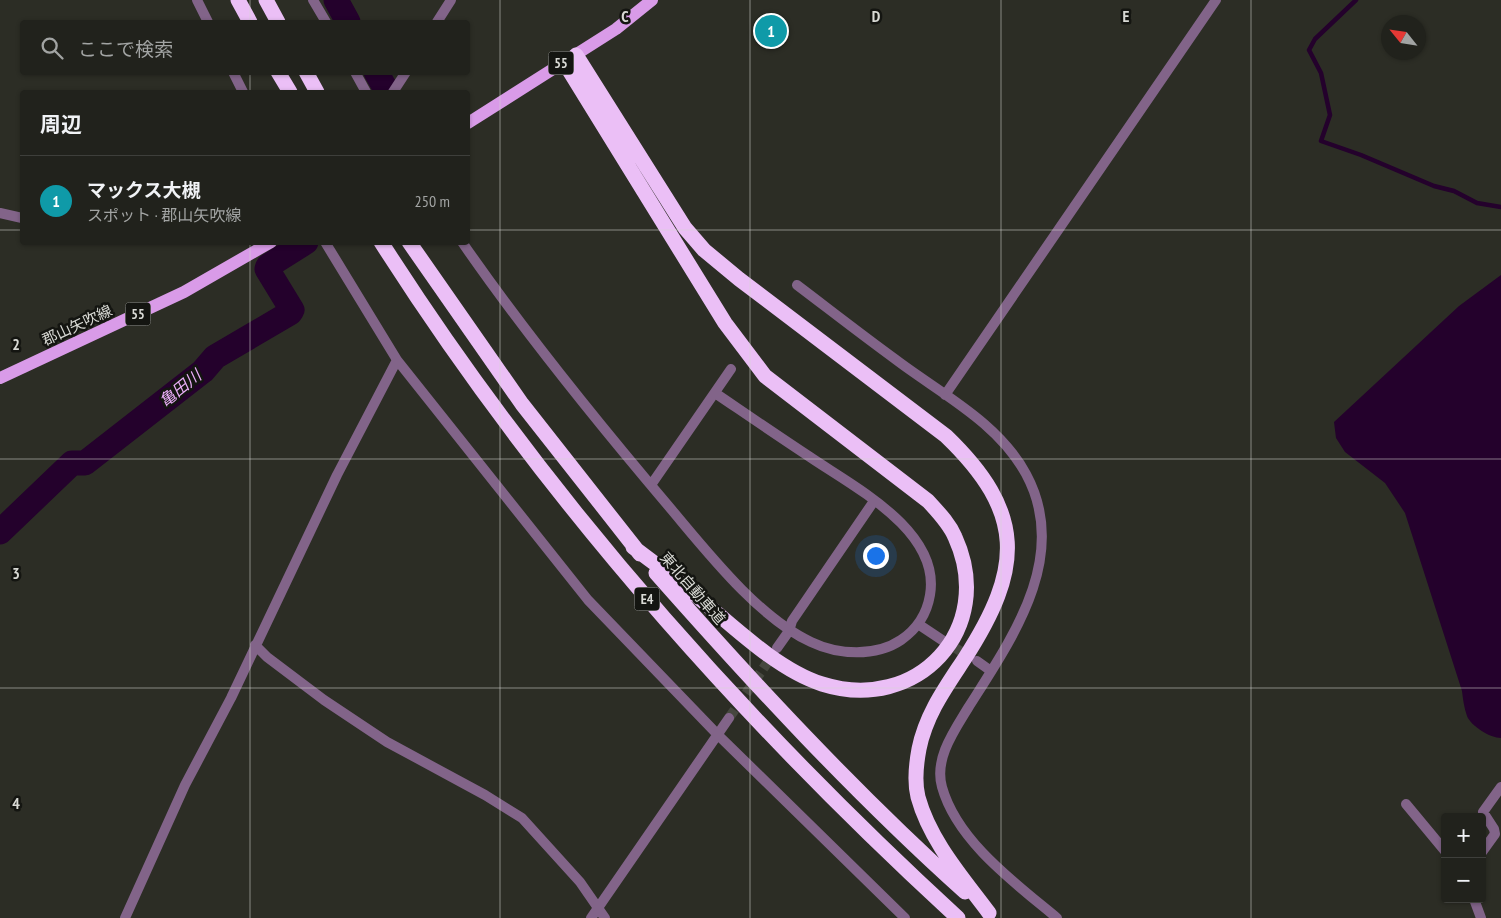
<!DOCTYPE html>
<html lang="ja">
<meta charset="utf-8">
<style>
body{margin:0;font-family:"PT Sans Narrow","Noto Sans JP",sans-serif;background:#292a25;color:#f1f3f6}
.controls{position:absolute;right:15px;bottom:15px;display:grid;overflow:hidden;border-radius:5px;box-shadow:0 1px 4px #0004}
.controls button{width:45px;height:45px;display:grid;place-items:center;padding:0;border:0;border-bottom:1px solid #3e3f3b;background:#21221c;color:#f1f3f6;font:25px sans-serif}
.compass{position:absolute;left:1381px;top:15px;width:45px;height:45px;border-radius:50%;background:#21221c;box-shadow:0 1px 4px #0004;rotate:300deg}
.you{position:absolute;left:875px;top:555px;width:18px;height:18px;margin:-12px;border:4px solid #fff;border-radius:50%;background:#1a73e8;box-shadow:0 0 0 8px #1a73e833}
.badge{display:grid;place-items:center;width:32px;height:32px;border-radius:50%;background:#bca0f2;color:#fff;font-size:16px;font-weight:700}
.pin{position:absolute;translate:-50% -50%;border:2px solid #fff;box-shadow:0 1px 5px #0006}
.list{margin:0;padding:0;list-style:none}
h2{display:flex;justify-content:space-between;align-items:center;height:65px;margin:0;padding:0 20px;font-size:21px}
h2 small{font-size:16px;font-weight:400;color:#a2a4a3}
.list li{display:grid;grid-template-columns:32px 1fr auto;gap:15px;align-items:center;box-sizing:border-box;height:90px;padding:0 20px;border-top:1px solid #3e3f3b}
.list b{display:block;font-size:19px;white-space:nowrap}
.list p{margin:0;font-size:16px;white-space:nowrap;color:#a2a4a3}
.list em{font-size:16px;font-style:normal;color:#a2a4a3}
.icon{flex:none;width:28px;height:28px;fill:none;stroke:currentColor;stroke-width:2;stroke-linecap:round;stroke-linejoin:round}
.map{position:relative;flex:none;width:1501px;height:918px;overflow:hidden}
.search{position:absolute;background:#21221c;box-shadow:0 1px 4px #0004;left:20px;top:20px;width:450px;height:55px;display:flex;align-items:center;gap:12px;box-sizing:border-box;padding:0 18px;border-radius:5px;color:#a2a4a3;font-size:19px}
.panel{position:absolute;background:#21221c;box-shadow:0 1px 4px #0004;left:20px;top:90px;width:450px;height:155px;border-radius:5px}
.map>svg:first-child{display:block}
.water{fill:#24012c}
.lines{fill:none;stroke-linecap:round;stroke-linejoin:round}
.stream{stroke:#24012c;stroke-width:4.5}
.river{stroke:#24012c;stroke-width:25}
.minor-tunnel{stroke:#46473f;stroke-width:10;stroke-dasharray:10 5;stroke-linecap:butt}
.minor{stroke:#826489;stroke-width:10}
.primary{stroke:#d99be8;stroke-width:12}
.motorway{stroke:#ebbff6;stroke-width:15}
.grid{fill:none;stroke:#d8d9d4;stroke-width:1;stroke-opacity:0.55}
.labels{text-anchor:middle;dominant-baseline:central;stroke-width:5;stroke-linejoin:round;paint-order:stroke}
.shield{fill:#141511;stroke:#9d9e9a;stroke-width:1}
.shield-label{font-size:14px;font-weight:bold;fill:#d8d9d4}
.street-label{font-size:15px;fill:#d8d9d4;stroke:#141511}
.water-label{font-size:16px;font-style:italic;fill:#eaaef8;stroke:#141511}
.grid-label{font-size:16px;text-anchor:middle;font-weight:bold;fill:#d8d9d4;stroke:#141511;stroke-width:5;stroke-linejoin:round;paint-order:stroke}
</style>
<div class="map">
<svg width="1501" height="918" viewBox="0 0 1501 918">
<rect width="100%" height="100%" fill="#2c2d25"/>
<path class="water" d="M 1501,275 L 1501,738 C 1490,738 1471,726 1467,716 C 1464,708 1463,699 1462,691 L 1405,513 L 1385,483 L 1345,452 L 1336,438 L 1334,422 L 1459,306 Z"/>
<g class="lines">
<path class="stream" d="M 1356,0 L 1315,39 L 1309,50 L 1321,73 L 1330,115 L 1321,141 L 1361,155 L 1434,186 L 1454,191 L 1477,203 L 1501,207"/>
<path class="river" d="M 336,0 L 348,22
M 376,72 L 384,86
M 0,532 L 72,463 L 85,463 L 203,371 L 215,357 L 290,313 L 292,310 L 267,269 L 268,266 L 306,242"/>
<path class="minor-tunnel" d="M 943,640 L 971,658
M 729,718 L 774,653"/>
<path class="minor" d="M 197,0 L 208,22
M 313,0 L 326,22
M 437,22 L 451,0
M 233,72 L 243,92
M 355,72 L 366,92
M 393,92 L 406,72
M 0,213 L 22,218
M 325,242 L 397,360 L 588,600 L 718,735 L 905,918
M 462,242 C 527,336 598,423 671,509 C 708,553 759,618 811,642 C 838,655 876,657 901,640 C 917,629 927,613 930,595 C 941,531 854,487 810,457 C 778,436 746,414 715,393
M 797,285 C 830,310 862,335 895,359 C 941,394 998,422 1026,474 C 1071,557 1011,640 968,708 C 954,731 934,759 942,787 C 957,841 1015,883 1057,918
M 945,395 L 1216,0
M 651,485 L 731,369
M 918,624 L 942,640
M 255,645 L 267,657 L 324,700 L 387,742 L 485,795 L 522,818 L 580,882 L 605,918
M 777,648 L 789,631 L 792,621 L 874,501
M 977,661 L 991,671
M 1406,804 L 1445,851
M 1482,852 L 1495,834 L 1494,829 L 1483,812 L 1501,787
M 1474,899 L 1481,918
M 125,918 L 185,785 L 231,698 L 337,475 L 397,360
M 591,918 L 729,718"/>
<path class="primary" d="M 468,123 L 616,29 L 652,0
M 0,378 L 184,292 L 271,242"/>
<path class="motorway" d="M 238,0 L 250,22
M 266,0 L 278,22
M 576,55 L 685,228 L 704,250 L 739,279 L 946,436 C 1026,513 1023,568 965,658 C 946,687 926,714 919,749 C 916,765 914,781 918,797 C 930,841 963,878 989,913
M 564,62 L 725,323 L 765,376 L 928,501 C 938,512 949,523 955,537 C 997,629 917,714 822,684 C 778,670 734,627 699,598 C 678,580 655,564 633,547
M 278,72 L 290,92
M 306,72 L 317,92
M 381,242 C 541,493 739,717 958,918
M 409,242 L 522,404 L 640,554
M 656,573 C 754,684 855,793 965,892"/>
</g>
<path class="grid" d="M 250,0 L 250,22M 500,0 L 500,918M 750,0 L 750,918M 1001,0 L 1001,918M 1251,0 L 1251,918M 250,72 L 250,92M 0,230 L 22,230M 468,230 L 1501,230M 250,242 L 250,918M 0,459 L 1501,459M 0,688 L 1501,688"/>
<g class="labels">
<g class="shield">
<rect x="548.5" y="51.5" width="25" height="23" rx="4"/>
<rect x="125.5" y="302.5" width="25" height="23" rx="4"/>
<rect x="634.5" y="587.5" width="25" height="23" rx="4"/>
</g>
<g class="shield-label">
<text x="561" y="63">55</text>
<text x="138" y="314">55</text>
<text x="647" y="599">E4</text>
</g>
<g class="street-label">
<text transform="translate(77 325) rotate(-25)">郡山矢吹線</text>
<text transform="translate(693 588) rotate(49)">東北自動車道</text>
</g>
<g class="water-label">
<text transform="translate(180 388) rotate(-39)">亀田川</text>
</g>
</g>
<g class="grid-label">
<text x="625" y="22">C</text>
<text x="876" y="22">D</text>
<text x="1126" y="22">E</text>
<text x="16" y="350">2</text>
<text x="16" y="579">3</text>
<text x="16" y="809">4</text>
</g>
</svg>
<div class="controls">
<button>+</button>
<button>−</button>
</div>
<svg class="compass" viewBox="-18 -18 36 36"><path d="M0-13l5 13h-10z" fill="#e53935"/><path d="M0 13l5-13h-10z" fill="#a2a4a3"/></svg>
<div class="you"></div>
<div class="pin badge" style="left:771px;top:31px;background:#0f9aa8">1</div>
<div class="search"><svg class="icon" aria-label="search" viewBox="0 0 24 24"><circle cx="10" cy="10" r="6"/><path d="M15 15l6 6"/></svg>ここで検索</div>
<section class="panel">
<h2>周辺<small></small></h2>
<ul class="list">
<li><span class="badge" style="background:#0f9aa8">1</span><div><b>マックス大槻</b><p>スポット · 郡山矢吹線</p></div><em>250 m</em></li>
</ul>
</section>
</div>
